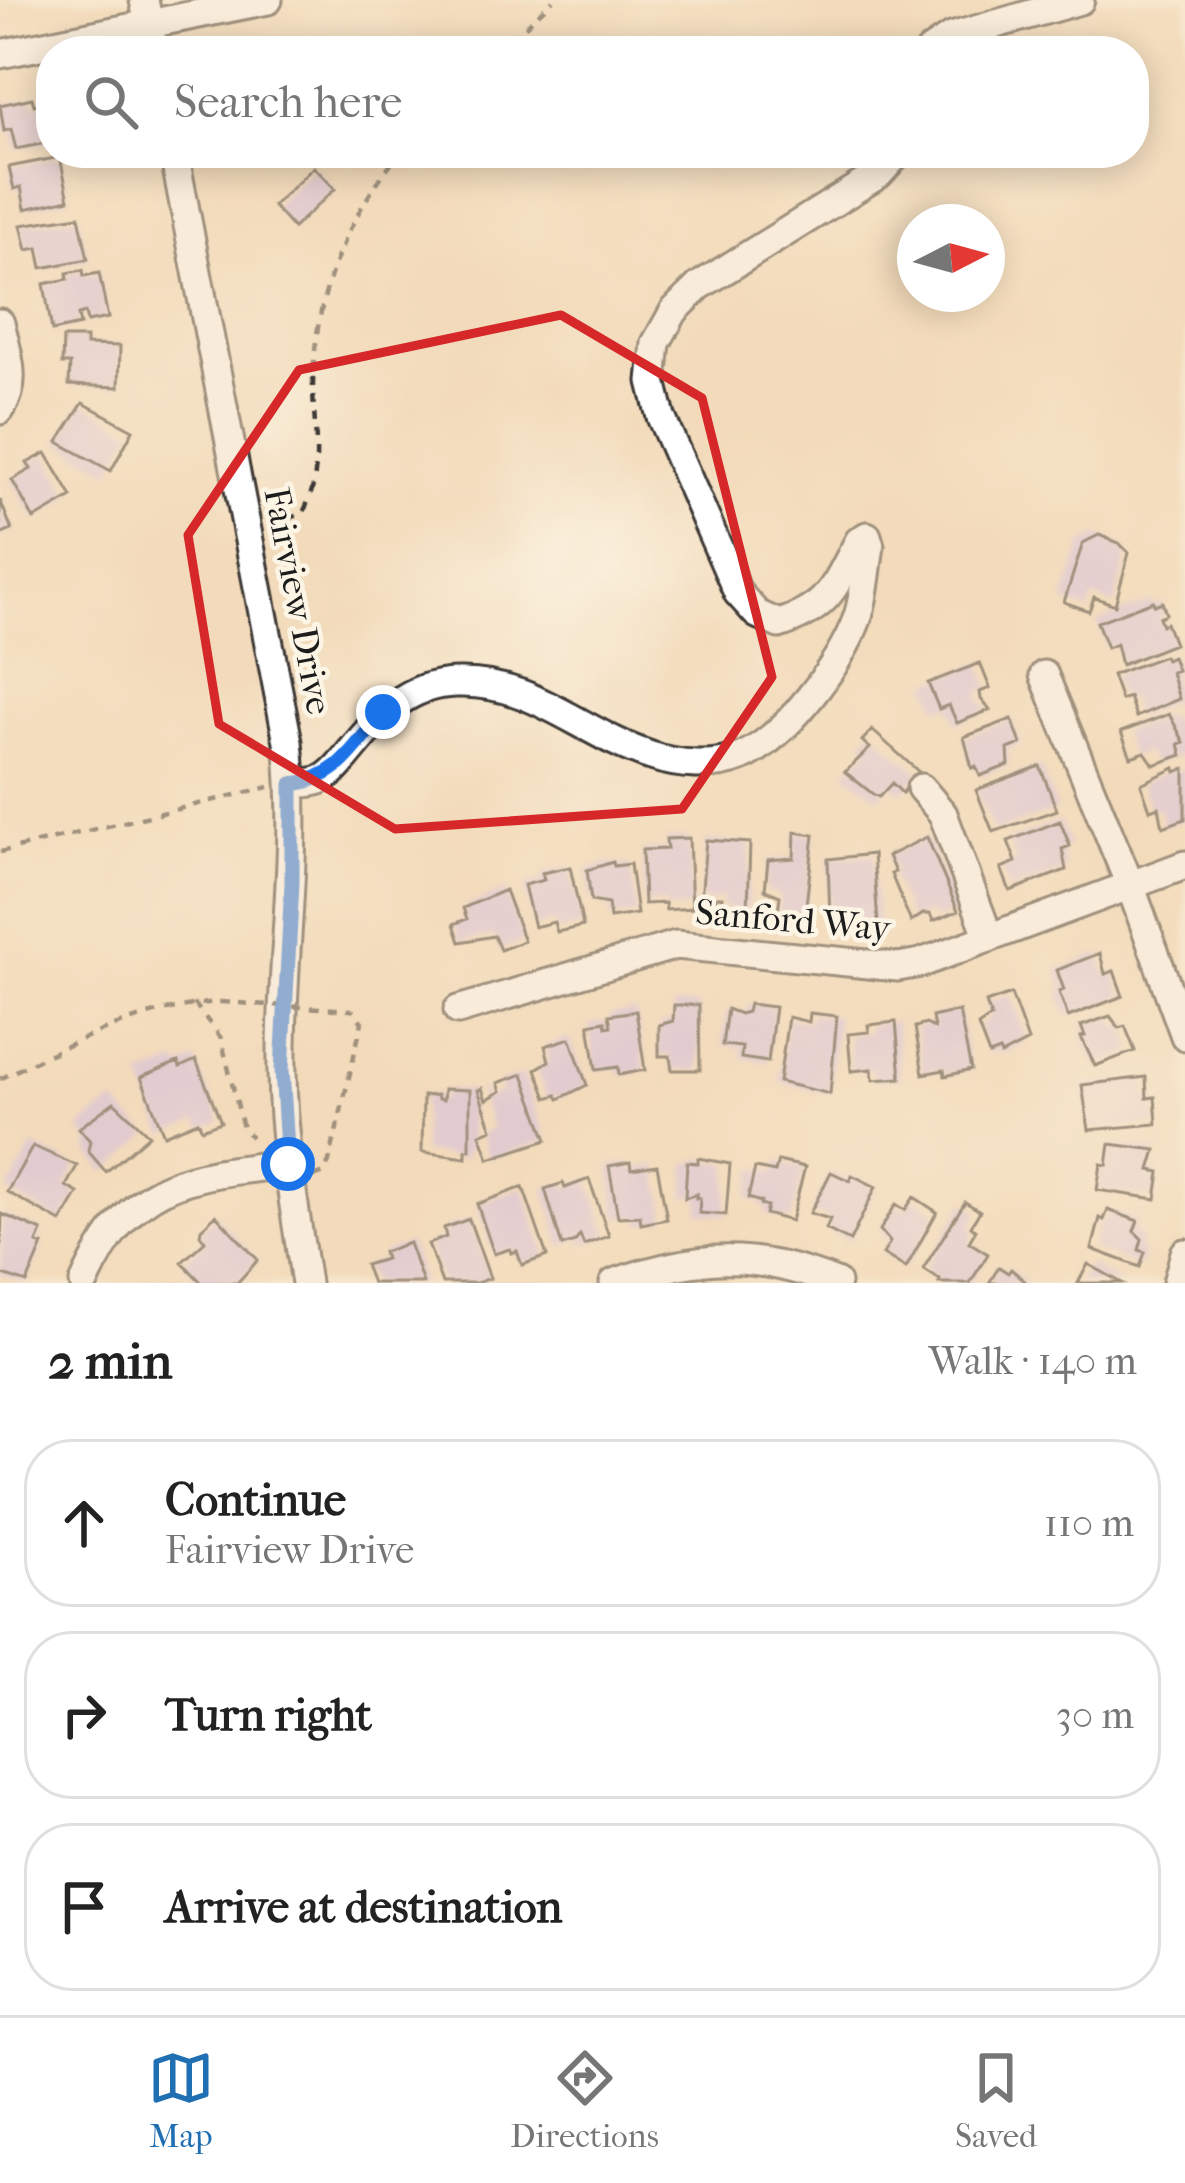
<!DOCTYPE html>
<meta charset="utf-8">
<style>
body{margin:0;font-family:"IM FELL French Canon",serif;background:#f2f2f2;color:#222}
.compass{position:absolute;left:897px;top:204px;width:108px;height:108px;border-radius:50%;background:#fff;box-shadow:0 6px 30px #0003;rotate:84deg}
.stop{position:absolute;width:36px;height:36px;margin:-27px;border:9px solid #1a73e8;border-radius:50%;background:#fff}
.stop.end{background:#1a73e8;border-color:#fff;box-shadow:0 3px 12px #0008}
.list{margin:0;padding:0;list-style:none}
h2{display:flex;justify-content:space-between;align-items:center;height:156px;margin:0;padding:0 48px;font-size:51px}
h2 small{font-size:39px;font-weight:400;color:#767676}
.list li{display:grid;grid-template-columns:78px 1fr auto;gap:36px;align-items:center;box-sizing:border-box;height:168px;margin:0 24px 24px;padding:0 24px;border:3px solid #e0e0e0;border-radius:48px}
.list b{display:block;font-size:45px;white-space:nowrap}
.list p{margin:0;font-size:39px;white-space:nowrap;color:#767676}
.list em{font-size:39px;font-style:normal;color:#767676}
.icon{flex:none;width:66px;height:66px;fill:none;stroke:currentColor;stroke-width:2;stroke-linecap:round;stroke-linejoin:round}
.map{position:relative;flex:none;width:1185px;height:1283px;overflow:hidden}
.search{position:absolute;background:#fff;box-shadow:0 6px 30px #0003;left:36px;right:36px;top:36px;height:132px;display:flex;align-items:center;gap:30px;box-sizing:border-box;padding:0 42px;border-radius:48px;color:#767676;font-size:45px}
.sheet{height:732px;background:#fff}
nav{display:flex;justify-content:space-around;align-items:center;box-sizing:border-box;height:168px;border-top:3px solid #e0e0e0;background:#fff;font-size:33px;color:#767676}
nav a{display:grid;justify-items:center;gap:6px}
nav .on{color:#1f6fb2}
.map>svg:first-child{display:block}
.building{fill:#ceb8e9}
.lines{fill:none;stroke-linecap:round;stroke-linejoin:round}
.minor-casing{stroke:#3c3834;stroke-width:33}
.path{stroke:#3c3834;stroke-width:4.5;stroke-dasharray:9 9;stroke-linecap:butt}
.minor{stroke:#fff;stroke-width:27}
.path-bridge{stroke:#3c3834;stroke-width:4.5;stroke-dasharray:9 9;stroke-linecap:butt}
.route{stroke:#1a73e8;stroke-width:15}
.marked{fill:none;stroke:#d62828;stroke-width:9;stroke-linejoin:round}
.labels{text-anchor:middle;dominant-baseline:central;stroke-width:9;stroke-linejoin:round;paint-order:stroke}
.street-label{font-size:36px;fill:#1c1c1c;stroke:#fcf5e5}
</style>
<div class="map">
<svg width="1185" height="1283" viewBox="0 0 1185 1283">
<rect width="100%" height="100%" fill="#fcf5e5"/>
<filter id="ink" filterUnits="userSpaceOnUse"><feTurbulence type="fractalNoise" baseFrequency=".00833" numOctaves="2"/><feDisplacementMap in="SourceGraphic" scale="24" xChannelSelector="R" yChannelSelector="G"/><feConvolveMatrix kernelMatrix="1 2 1 2 8 2 1 2 1" color-interpolation-filters="sRGB"/></filter>
<filter id="wash" filterUnits="userSpaceOnUse"><feTurbulence type="fractalNoise" baseFrequency=".004" numOctaves="4" result="noise"/><feDisplacementMap in="SourceGraphic" scale="48" xChannelSelector="R" yChannelSelector="G"/><feGaussianBlur stdDeviation="2.7" result="paint"/><feColorMatrix in="noise" values="0 0 0 0 0 0 0 0 0 0 0 0 0 0 0 0 0 1.4 0 .05"/><feComposite in="paint" operator="in"/></filter>
<g filter="url(#wash)">
<rect width="100%" height="100%" fill="#f2daba"/>
<g id="blocks">
<path class="building" d="M 343,39 L 355,51 L 330,51 Z
M 32,98 L 34,105 L 51,101 L 51,142 L 16,149 L 11,129 L 4,131 L 0,105 Z
M 60,157 L 69,199 L 25,209 L 21,187 L 14,189 L 9,167 Z
M 314,167 L 335,189 L 293,228 L 273,206 Z
M 79,216 L 88,259 L 42,268 L 38,248 L 27,250 L 21,225 Z
M 83,270 L 84,276 L 99,273 L 108,318 L 87,322 L 85,313 L 78,315 L 80,325 L 52,331 L 44,284 L 68,279 L 67,273 Z
M 63,338 L 86,338 L 86,345 L 120,346 L 119,387 L 69,385 L 70,364 L 62,364 Z
M 83,403 L 133,430 L 111,471 L 58,442 Z
M 46,453 L 72,497 L 34,519 L 12,480 L 31,469 L 27,463 Z
M 0,500 L 12,530 L 0,535 Z
M 1099,535 L 1119,543 L 1129,553 L 1115,605 L 1094,597 L 1089,611 L 1064,602 L 1083,543 Z
M 1153,601 L 1154,605 L 1162,602 L 1166,614 L 1159,617 L 1162,625 L 1166,623 L 1174,644 L 1121,665 L 1116,644 L 1107,648 L 1097,622 Z
M 1164,656 L 1166,660 L 1172,657 L 1177,670 L 1171,672 L 1179,699 L 1136,717 L 1129,697 L 1121,700 L 1112,675 Z
M 980,663 L 990,688 L 980,692 L 981,699 L 990,710 L 957,723 L 949,705 L 939,709 L 928,683 Z
M 1169,714 L 1184,742 L 1179,744 L 1182,755 L 1154,765 L 1145,752 L 1131,757 L 1121,732 Z
M 1012,719 L 1021,744 L 1008,749 L 1009,765 L 980,776 L 976,766 L 972,768 L 964,737 Z
M 872,730 L 920,773 L 902,793 L 892,783 L 879,797 L 874,795 L 845,772 L 870,748 L 862,741 Z
M 1040,766 L 1057,810 L 993,832 L 976,790 Z
M 1175,768 L 1176,772 L 1185,768 L 1185,819 L 1163,827 L 1159,807 L 1150,810 L 1141,784 Z
M 1060,821 L 1070,846 L 1062,849 L 1066,870 L 1010,891 L 1001,868 L 1016,862 L 1008,841 Z
M 795,832 L 814,835 L 805,914 L 778,911 L 780,896 L 765,890 L 768,860 L 794,858 Z
M 927,837 L 958,911 L 933,921 L 930,914 L 923,914 L 911,922 L 891,874 L 895,872 L 888,856 Z
M 689,838 L 692,908 L 666,910 L 665,903 L 644,904 L 642,850 L 667,849 L 666,839 Z
M 706,840 L 750,843 L 748,910 L 721,908 L 722,897 L 716,897 L 715,902 L 701,900 Z
M 873,854 L 878,924 L 851,926 L 851,916 L 830,920 L 828,859 Z
M 613,862 L 614,866 L 630,864 L 637,914 L 610,918 L 608,904 L 591,901 L 587,870 Z
M 570,867 L 583,926 L 557,932 L 554,922 L 534,927 L 524,885 L 544,880 L 542,873 Z
M 505,890 L 524,941 L 500,950 L 494,936 L 460,942 L 454,924 L 467,919 L 463,908 Z
M 1100,953 L 1105,974 L 1114,971 L 1123,996 L 1068,1017 L 1059,992 L 1064,990 L 1057,970 Z
M 1011,994 L 1028,1041 L 1001,1055 L 999,1051 L 989,1055 L 978,1026 L 991,1017 L 986,1003 Z
M 749,1004 L 775,1007 L 768,1062 L 741,1058 L 742,1047 L 722,1045 L 727,1009 L 740,1014 L 747,1012 Z
M 674,1005 L 699,1005 L 700,1070 L 672,1070 L 670,1056 L 659,1056 L 659,1025 L 673,1021 Z
M 636,1011 L 645,1070 L 619,1075 L 618,1067 L 596,1070 L 589,1024 L 605,1021 L 606,1027 L 611,1026 L 609,1015 Z
M 959,1011 L 971,1070 L 945,1076 L 944,1070 L 923,1074 L 915,1027 L 926,1024 L 934,1028 L 932,1017 Z
M 810,1013 L 837,1016 L 830,1094 L 779,1082 L 788,1017 L 809,1022 Z
M 1110,1016 L 1119,1028 L 1125,1026 L 1135,1051 L 1095,1066 L 1081,1037 L 1085,1036 L 1081,1026 Z
M 896,1022 L 901,1078 L 873,1080 L 872,1069 L 851,1071 L 848,1034 L 869,1032 L 868,1025 Z
M 570,1038 L 587,1085 L 559,1099 L 557,1095 L 547,1098 L 536,1069 L 549,1061 L 545,1046 Z
M 196,1060 L 221,1122 L 202,1129 L 198,1121 L 164,1135 L 141,1077 L 178,1062 L 180,1067 Z
M 523,1074 L 547,1140 L 489,1159 L 480,1134 L 492,1129 L 478,1090 L 482,1088 L 486,1100 L 501,1091 L 498,1083 Z
M 1146,1077 L 1147,1098 L 1155,1097 L 1157,1124 L 1089,1130 L 1082,1085 Z
M 444,1089 L 470,1090 L 470,1150 L 466,1150 L 466,1158 L 422,1152 L 423,1096 L 437,1095 L 438,1099 L 443,1100 Z
M 114,1102 L 149,1135 L 106,1172 L 88,1151 L 90,1141 L 79,1128 Z
M 1110,1144 L 1156,1150 L 1150,1170 L 1160,1172 L 1156,1199 L 1097,1190 L 1101,1164 L 1107,1165 Z
M 33,1146 L 77,1166 L 66,1186 L 78,1193 L 61,1222 L 7,1192 Z
M 698,1158 L 730,1164 L 726,1215 L 699,1213 L 700,1198 L 696,1198 L 697,1194 L 685,1198 L 687,1162 L 698,1163 Z
M 778,1161 L 805,1167 L 791,1221 L 765,1214 L 767,1207 L 760,1205 L 761,1202 L 748,1198 L 755,1168 L 775,1172 Z
M 630,1162 L 631,1169 L 657,1165 L 667,1219 L 641,1224 L 640,1216 L 618,1217 L 609,1166 Z
M 831,1172 L 850,1181 L 852,1175 L 876,1187 L 850,1241 L 826,1229 L 830,1219 L 810,1213 Z
M 589,1179 L 609,1236 L 584,1245 L 580,1235 L 575,1242 L 562,1246 L 545,1189 L 563,1183 L 565,1188 Z
M 523,1187 L 547,1256 L 522,1265 L 517,1251 L 511,1253 L 510,1249 L 494,1254 L 477,1204 Z
M 914,1197 L 937,1212 L 906,1268 L 883,1254 L 890,1242 L 880,1230 L 896,1204 L 905,1210 Z
M 965,1202 L 980,1211 L 971,1226 L 976,1230 L 969,1242 L 988,1254 L 970,1283 L 939,1283 L 940,1280 L 923,1269 Z
M 1108,1210 L 1138,1221 L 1134,1231 L 1142,1239 L 1139,1250 L 1145,1252 L 1140,1267 L 1092,1249 L 1100,1218 L 1104,1220 Z
M 2,1214 L 42,1231 L 37,1243 L 43,1245 L 27,1283 L 0,1274 Z
M 216,1215 L 258,1260 L 237,1283 L 202,1283 L 182,1262 L 205,1241 L 200,1235 L 201,1229 Z
M 469,1219 L 490,1278 L 477,1283 L 442,1283 L 428,1244 L 446,1237 L 444,1228 Z
M 409,1243 L 423,1283 L 372,1283 L 365,1265 L 385,1259 L 383,1252 Z
M 1088,1264 L 1122,1283 L 1078,1283 Z
M 999,1267 L 1008,1273 L 1011,1269 L 1027,1283 L 989,1283 Z"/>
</g>
</g>
<g filter="url(#ink)">
<use href="#blocks" fill-opacity="0" stroke="#3c3834" stroke-width="3"/>
<g class="lines">
<g class="minor-casing">
<path id="minor" d="M 144,0 L 154,51
M 930,51 L 951,37 L 1080,0
M 0,54 L 268,0
M 174,153 L 288,742 C 300,853 280,962 282,1073 C 283,1144 295,1213 306,1283
M 0,323 C 7,353 19,383 0,410
M 1044,675 L 1130,885 L 1185,1036
M 293,784 C 301,783 312,783 320,780 C 331,776 339,765 347,756 C 378,719 403,684 456,683 C 533,680 582,734 651,756 C 677,765 715,768 741,757 C 787,737 840,664 857,619 C 865,597 866,570 870,546 L 867,536 L 859,541 C 834,586 831,607 779,624 L 757,614 L 738,593 L 661,417 L 652,381 L 656,343 L 674,311 L 699,286 L 879,174 L 898,153
M 921,788 L 943,814 L 989,938
M 458,1010 L 676,945 L 898,967 L 921,963 L 1185,865
M 84,1283 C 130,1180 184,1175 288,1164
M 614,1283 C 698,1254 752,1250 836,1283
M 1177,1283 L 1185,1253"/>
</g>
<path class="path" d="M 499,51 L 553,0
M 271,524 L 302,514 C 325,475 313,428 313,385 C 314,297 344,222 399,153
M 0,852 L 269,787
M 194,1003 L 221,1038 L 243,1128 L 251,1137
M 0,1079 C 68,1044 144,1006 221,1002
M 314,1177 L 324,1173 L 329,1162 L 362,1022 L 352,1010"/>
<use href="#minor" class="minor"/>
<path class="path-bridge" d="M 221,1002 L 352,1010"/>
</g>
</g>
<g class="lines" filter="url(#ink)">
<path class="route" d="M 288,1164 L 282,1070 L 292,883 L 292,784 C 339,779 355,746 383,712"/>
</g>
<path d="M0 0H1185V1283H0ZM 561,315 L 702,398 L 772,677 L 682,809 L 395,829 L 219,724 L 188,535 L 299,370 Z" fill="#f2daba" fill-opacity=".55" fill-rule="evenodd"/>
<path class="marked" d="M 561,315 L 702,398 L 772,677 L 682,809 L 395,829 L 219,724 L 188,535 L 299,370 Z"/>
<g class="labels">
<g class="street-label">
<text transform="translate(298 601) rotate(79)">Fairview Drive</text>
<text transform="translate(793 920) rotate(5)">Sanford Way</text>
</g>
</g>
</svg>
<svg class="compass" viewBox="-18 -18 36 36"><path d="M0-13l5 13h-10z" fill="#e53935"/><path d="M0 13l5-13h-10z" fill="#767676"/></svg>
<div class="stop" style="left:288px;top:1164px"></div>
<div class="stop end" style="left:383px;top:712px"></div>
<div class="search"><svg class="icon" aria-label="search" viewBox="0 0 24 24"><circle cx="10" cy="10" r="6"/><path d="M15 15l6 6"/></svg>Search here</div>
</div>
<section class="sheet">
<h2>2 min<small>Walk · 140 m</small></h2>
<ul class="list">
<li><svg class="icon" aria-label="ahead" viewBox="0 0 24 24"><path d="M12 20V5M6 11l6-6 6 6"/></svg><div><b>Continue</b><p>Fairview Drive</p></div><em>110 m</em></li>
<li><svg class="icon" aria-label="right" viewBox="0 0 24 24"><path d="M7 20v-9h11M14 6l5 5-5 5"/></svg><div><b>Turn right</b></div><em>30 m</em></li>
<li><svg class="icon" aria-label="arrive" viewBox="0 0 24 24"><path d="M6 21V4h12l-3 4 3 4H6"/></svg><div><b>Arrive at destination</b></div></li>
</ul>
</section>
<nav>
<a class="on"><svg class="icon" aria-label="map" viewBox="0 0 24 24"><path d="M3 6l6-2 6 2 6-2v14l-6 2-6-2-6 2zM9 4v14M15 6v14"/></svg>Map</a>
<a><svg class="icon" aria-label="directions" viewBox="0 0 24 24"><path d="M12 3l9 9-9 9-9-9zM9 14v-3h6M13 9l2 2-2 2"/></svg>Directions</a>
<a><svg class="icon" aria-label="saved" viewBox="0 0 24 24"><path d="M7 4h10v16l-5-4-5 4z"/></svg>Saved</a>
</nav>
